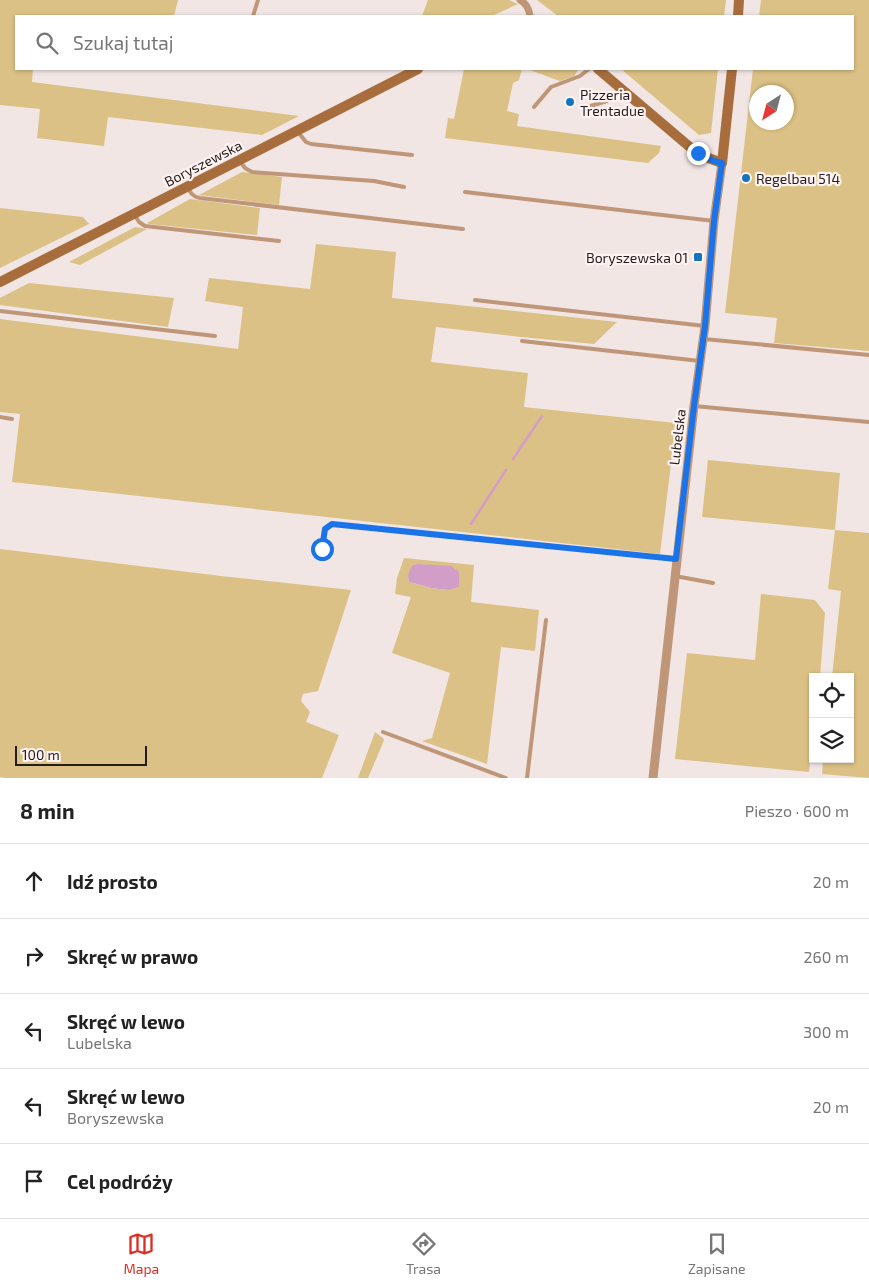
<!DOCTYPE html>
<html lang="pl">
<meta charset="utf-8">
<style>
body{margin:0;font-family:"Exo 2",sans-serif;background:#f6f6f6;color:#222}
.controls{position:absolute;right:15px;bottom:15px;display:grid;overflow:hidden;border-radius:0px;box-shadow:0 1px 4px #0004}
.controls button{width:45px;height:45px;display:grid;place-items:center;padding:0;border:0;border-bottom:1px solid #e0e0e0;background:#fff;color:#222;font:25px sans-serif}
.compass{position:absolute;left:749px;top:85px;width:45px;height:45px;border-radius:50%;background:#fff;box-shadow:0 1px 4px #0004;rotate:216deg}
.scale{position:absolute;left:15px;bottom:12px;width:132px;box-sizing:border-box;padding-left:5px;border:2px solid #211d1d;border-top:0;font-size:14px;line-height:18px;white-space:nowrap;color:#211d1d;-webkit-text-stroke:4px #fff3f1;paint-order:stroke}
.stop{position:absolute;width:15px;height:15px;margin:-11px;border:4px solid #1a73e8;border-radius:50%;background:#fff}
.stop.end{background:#1a73e8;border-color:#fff;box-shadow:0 1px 5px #0008}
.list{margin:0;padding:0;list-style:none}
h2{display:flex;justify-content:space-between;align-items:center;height:65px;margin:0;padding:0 20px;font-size:21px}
h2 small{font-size:16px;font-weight:400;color:#767676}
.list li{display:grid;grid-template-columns:32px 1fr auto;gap:15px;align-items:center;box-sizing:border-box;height:75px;padding:0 20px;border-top:1px solid #e0e0e0}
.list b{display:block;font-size:19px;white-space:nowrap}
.list p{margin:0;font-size:16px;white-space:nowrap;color:#767676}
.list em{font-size:16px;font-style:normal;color:#767676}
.icon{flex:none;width:28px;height:28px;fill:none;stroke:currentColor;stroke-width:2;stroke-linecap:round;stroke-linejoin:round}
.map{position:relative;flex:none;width:869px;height:778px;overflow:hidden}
.search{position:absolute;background:#fff;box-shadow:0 1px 4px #0004;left:15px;right:15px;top:15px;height:55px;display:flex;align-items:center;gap:12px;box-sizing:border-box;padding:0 18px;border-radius:0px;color:#767676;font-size:19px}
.sheet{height:440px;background:#fff}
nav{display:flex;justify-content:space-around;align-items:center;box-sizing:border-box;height:70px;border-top:1px solid #e0e0e0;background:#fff;font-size:14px;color:#767676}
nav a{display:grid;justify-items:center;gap:2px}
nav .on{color:#d93025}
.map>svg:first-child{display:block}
.green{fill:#dbc185;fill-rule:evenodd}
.water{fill:#d29dc7}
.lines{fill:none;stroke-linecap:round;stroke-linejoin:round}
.stream{stroke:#d29dc7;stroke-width:2.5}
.service{stroke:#bf9677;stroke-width:4}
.minor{stroke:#bf9677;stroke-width:7}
.tertiary{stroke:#bf9677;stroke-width:9}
.secondary{stroke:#a86d3d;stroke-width:10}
.route{stroke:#1a73e8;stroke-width:6}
.poi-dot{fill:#1374c1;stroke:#fff3f1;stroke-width:2}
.labels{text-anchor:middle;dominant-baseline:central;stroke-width:4.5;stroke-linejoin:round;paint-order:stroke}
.poi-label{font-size:14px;fill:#211d1d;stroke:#fff3f1;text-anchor:start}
.street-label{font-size:14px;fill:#211d1d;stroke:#fff3f1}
</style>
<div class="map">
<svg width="869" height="778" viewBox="0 0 869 778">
<rect width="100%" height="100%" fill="#f1e6e4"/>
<path class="green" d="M 0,0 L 178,0 L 174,16 L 16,16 L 16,69 L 33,69 L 32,82 L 299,116 L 262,135 L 108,117 L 104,146 L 37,138 L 40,109 L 0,105 Z
M 428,0 L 509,0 L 518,4 L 492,16 L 422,16 Z
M 537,0 L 726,0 L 724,16 L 558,16 Z
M 761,0 L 869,0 L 869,351 L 774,343 L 777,318 L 725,313 L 753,69 L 853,69 L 853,16 L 759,16 ZM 756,92 L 786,92 L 786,122 L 756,122 Z
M 464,69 L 522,69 L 519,80 L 513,83 L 507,111 L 519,114 L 517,126 L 661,146 L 659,153 L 648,163 L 445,138 L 448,118 L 454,119 Z
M 527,69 L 579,69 L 574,76 L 560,81 Z
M 621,69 L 718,69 L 711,133 L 699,135 Z
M 242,172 L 282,177 L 279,205 L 199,195 Z
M 190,199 L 260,208 L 257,235 L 149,224 L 147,223 Z
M 0,208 L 83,217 L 89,224 L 0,268 Z
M 135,227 L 147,229 L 80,265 L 69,262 Z
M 316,244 L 396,252 L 392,298 L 617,322 L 594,344 L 521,337 L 436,327 L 431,362 L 528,373 L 524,407 L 676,423 L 660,554 L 12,482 L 20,414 L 0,412 L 0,319 L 238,349 L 243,307 L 205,301 L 209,278 L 310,289 Z
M 29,283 L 174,298 L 168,327 L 0,305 L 0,298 Z
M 708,460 L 840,473 L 835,530 L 869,533 L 869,778 L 822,774 L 823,759 L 850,759 L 850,677 L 832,677 L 841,591 L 828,589 L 835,530 L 702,517 Z
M 0,549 L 221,576 L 351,590 L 318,691 L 303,694 L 301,701 L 310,712 L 306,722 L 339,735 L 322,778 L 5,778 L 0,777 Z
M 404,558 L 474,565 L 471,602 L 539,610 L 535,651 L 501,647 L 487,764 L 422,741 L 432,738 L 450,673 L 392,653 L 411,597 L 395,594 L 397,578 ZM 418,564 L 438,566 L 459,587 L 448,590 L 431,588 L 409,582 L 408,578 Z
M 761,594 L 815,600 L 825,613 L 820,677 L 813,677 L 813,742 L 809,772 L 675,759 L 687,653 L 755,660 Z
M 375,732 L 384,739 L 383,743 L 368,778 L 358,778 Z"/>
<path class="water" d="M 418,564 L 451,566 L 459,572 L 459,587 L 449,590 L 431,588 L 409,582 C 407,576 409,571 412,566 Z"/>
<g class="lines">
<path class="stream" d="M 513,459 L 542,416
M 471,524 L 506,470"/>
<path class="service" d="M 253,16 L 258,0
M 534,107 L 551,87 L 580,76 L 589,69
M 584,108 L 607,101 L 620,88
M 298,132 L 306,142 L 311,144 L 412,155
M 239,160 L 245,168 L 252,172 L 374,181 L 404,187
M 187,187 C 191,193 193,197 200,198 L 463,229
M 465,192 L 714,221
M 134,214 L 139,222 L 145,226 L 279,241
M 475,300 L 705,326
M 0,311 L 215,336
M 704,339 L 869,355
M 522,341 L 700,361
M 694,406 L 869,422
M 0,417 L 12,419
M 321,549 L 325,529 L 332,524 L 676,559
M 675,576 L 713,583
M 383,732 L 506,778
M 527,778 L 546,620"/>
<path class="minor" d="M 520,0 C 526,3 529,9 530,16"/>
<path class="tertiary" d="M 653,778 L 694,406 L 705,326 L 714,221 L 722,163"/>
<path class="secondary" d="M 738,16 L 739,0
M 598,69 L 691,148 L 703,156 L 722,163 L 732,69
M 0,282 L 418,69"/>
</g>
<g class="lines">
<path class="route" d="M 322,549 L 325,529 L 332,524 L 676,559 L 694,406 L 705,326 L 714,221 L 722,163 L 714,161 L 698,153"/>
</g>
<g class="poi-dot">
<circle cx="570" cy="102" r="5"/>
<circle cx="746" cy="178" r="5"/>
<rect x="693" y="252" width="10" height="10" rx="2.5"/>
</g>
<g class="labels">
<g class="poi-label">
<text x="580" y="94">Pizzeria<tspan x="580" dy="16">Trentadue</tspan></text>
<text x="756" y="178">Regelbau 514</text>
<text x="688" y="257" text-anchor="end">Boryszewska 01</text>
</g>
<g class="street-label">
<text transform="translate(203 163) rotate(-27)">Boryszewska</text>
<text transform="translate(677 437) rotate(-83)">Lubelska</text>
</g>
</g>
</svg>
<div class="controls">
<button><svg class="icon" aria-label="locate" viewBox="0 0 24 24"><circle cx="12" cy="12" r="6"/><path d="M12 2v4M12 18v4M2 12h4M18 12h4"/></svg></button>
<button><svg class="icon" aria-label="layers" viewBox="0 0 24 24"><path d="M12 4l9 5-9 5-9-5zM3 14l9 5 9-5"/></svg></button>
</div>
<svg class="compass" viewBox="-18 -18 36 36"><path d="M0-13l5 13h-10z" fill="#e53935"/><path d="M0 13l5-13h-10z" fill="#767676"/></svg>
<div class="scale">100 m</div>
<div class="stop" style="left:322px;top:549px"></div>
<div class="stop end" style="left:698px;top:153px"></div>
<div class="search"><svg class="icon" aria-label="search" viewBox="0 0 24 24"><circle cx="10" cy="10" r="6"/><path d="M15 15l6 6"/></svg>Szukaj tutaj</div>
</div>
<section class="sheet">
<h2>8 min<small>Pieszo · 600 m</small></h2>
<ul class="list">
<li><svg class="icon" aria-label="ahead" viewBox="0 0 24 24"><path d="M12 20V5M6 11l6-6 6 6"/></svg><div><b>Idź prosto</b></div><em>20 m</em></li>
<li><svg class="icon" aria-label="right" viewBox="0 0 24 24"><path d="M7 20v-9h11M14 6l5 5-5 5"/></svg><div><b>Skręć w prawo</b></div><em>260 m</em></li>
<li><svg class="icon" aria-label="left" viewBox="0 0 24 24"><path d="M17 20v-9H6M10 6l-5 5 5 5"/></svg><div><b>Skręć w lewo</b><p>Lubelska</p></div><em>300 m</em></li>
<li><svg class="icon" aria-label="left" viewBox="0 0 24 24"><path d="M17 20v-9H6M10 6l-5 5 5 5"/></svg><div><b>Skręć w lewo</b><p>Boryszewska</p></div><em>20 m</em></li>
<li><svg class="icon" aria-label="arrive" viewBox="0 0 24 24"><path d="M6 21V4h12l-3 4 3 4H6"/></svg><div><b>Cel podróży</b></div></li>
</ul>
</section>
<nav>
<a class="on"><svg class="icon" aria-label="map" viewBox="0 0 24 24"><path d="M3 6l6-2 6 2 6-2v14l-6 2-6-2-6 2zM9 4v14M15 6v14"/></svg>Mapa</a>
<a><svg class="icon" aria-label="directions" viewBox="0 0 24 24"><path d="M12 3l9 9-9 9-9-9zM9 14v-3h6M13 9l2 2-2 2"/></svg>Trasa</a>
<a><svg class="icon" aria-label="saved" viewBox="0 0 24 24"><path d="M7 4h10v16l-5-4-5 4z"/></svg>Zapisane</a>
</nav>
